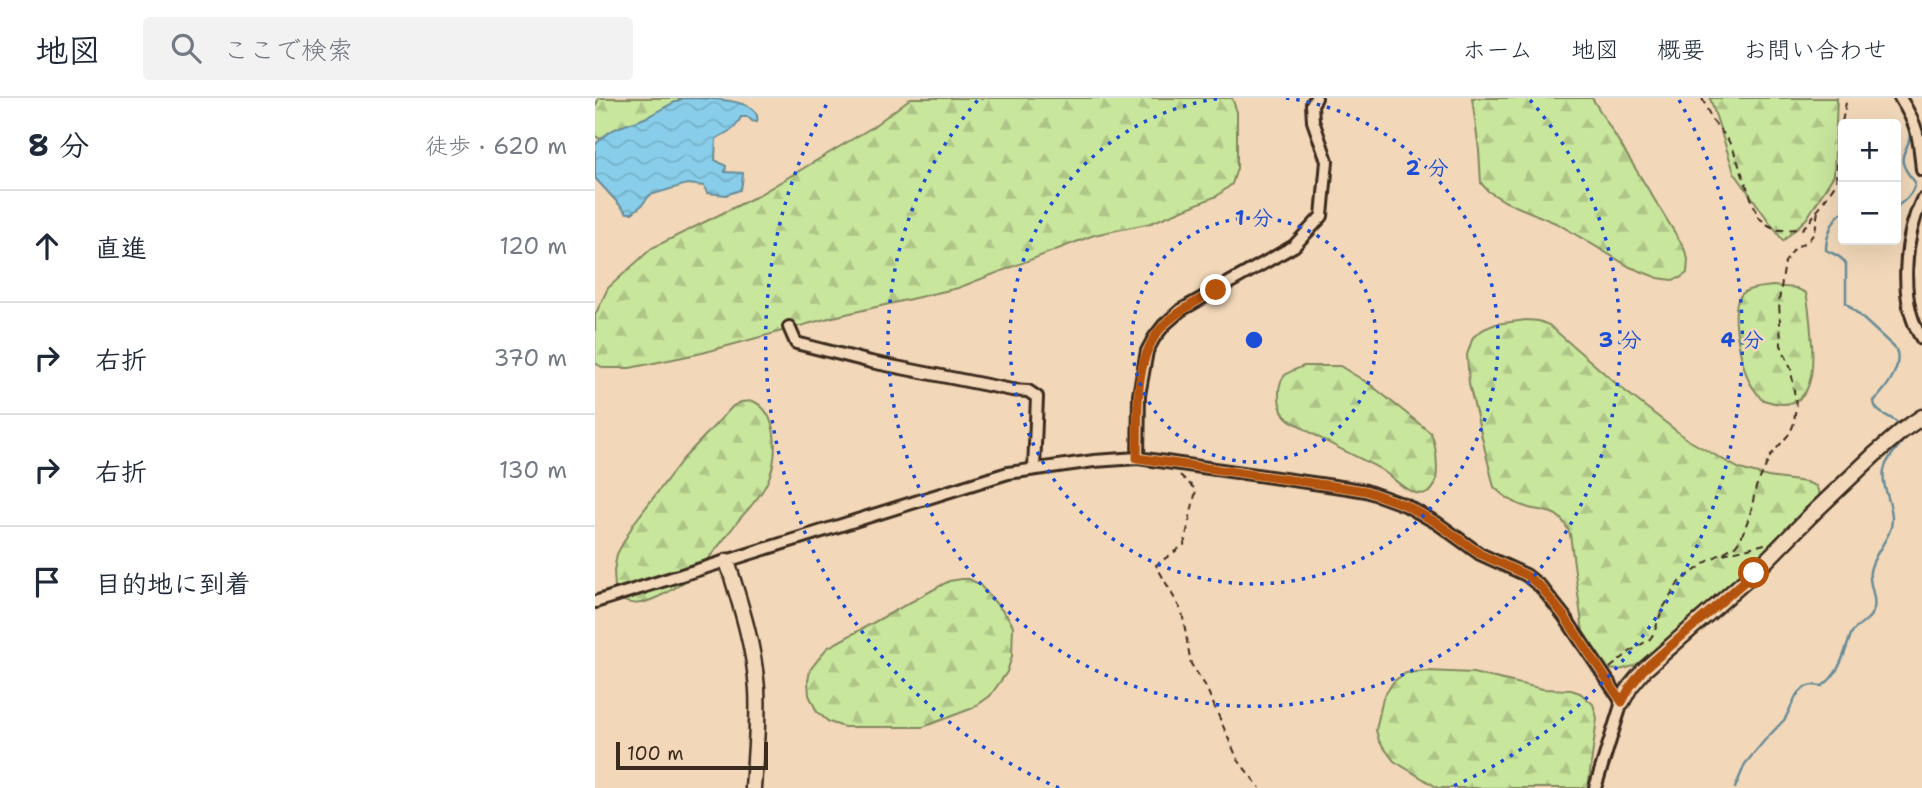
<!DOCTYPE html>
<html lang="ja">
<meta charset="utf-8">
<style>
body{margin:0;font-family:"Shantell Sans","Klee One",sans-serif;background:#f2f2f3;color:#1f2937}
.controls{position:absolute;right:21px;top:21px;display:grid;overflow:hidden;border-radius:7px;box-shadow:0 7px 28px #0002}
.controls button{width:63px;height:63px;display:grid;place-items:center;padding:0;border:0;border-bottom:2px solid #e0e1e3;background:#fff;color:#1f2937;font:35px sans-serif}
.scale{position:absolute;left:21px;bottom:18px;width:152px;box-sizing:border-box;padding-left:7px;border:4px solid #3b2a1e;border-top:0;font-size:19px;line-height:24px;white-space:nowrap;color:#3b2a1e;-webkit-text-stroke:5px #f2d8b9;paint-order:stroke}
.stop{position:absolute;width:21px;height:21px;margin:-16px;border:5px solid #b45309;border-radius:50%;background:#fff}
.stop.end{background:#b45309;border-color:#fff;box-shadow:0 2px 7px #0008}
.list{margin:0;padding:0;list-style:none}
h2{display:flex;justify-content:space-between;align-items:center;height:91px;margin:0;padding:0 28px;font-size:30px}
h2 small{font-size:23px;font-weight:400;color:#747a83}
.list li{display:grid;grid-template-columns:46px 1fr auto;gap:21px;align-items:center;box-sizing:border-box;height:112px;padding:0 28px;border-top:2px solid #e0e1e3}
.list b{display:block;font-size:26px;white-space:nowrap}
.list em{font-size:23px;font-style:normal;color:#747a83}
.icon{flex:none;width:38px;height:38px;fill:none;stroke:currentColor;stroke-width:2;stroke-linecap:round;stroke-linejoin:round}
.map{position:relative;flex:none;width:1327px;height:690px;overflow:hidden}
header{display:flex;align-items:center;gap:42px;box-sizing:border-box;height:98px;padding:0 35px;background:#fff;border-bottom:2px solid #e0e1e3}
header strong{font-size:33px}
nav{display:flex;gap:38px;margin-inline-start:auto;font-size:24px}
.search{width:490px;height:63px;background:#f2f2f3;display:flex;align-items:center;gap:18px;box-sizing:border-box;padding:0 24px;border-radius:7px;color:#747a83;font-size:26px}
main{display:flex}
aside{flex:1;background:#fff}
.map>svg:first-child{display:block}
.forest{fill:url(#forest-firs);stroke:#82885e;stroke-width:2}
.water{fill:url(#water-waves);stroke:#698c98;stroke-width:2}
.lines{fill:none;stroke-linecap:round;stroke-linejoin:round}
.stream{stroke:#698c98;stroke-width:2.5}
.minor-casing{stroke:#3b2a1e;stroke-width:16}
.tertiary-casing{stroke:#3b2a1e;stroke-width:19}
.path{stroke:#3b2a1e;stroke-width:2;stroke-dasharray:7 5;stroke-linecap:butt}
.minor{stroke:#f2d8b9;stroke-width:10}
.tertiary{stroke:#f2d8b9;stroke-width:14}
.route{stroke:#b45309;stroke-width:9}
.ring{fill:none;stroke:#1d4ed8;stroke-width:3.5;stroke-dasharray:3.5 7}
.centre{fill:#1d4ed8;stroke:#f2d8b9;stroke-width:3.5}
.ring-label{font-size:21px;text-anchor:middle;font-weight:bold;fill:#1d4ed8;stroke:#f2d8b9;stroke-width:5;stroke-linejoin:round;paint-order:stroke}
</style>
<header>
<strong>地図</strong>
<div class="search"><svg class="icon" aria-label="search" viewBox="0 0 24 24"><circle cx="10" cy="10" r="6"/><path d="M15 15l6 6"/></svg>ここで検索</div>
<nav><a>ホーム</a><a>地図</a><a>概要</a><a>お問い合わせ</a></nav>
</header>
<main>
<aside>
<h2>8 分<small>徒歩 · 620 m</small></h2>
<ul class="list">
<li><svg class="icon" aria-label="ahead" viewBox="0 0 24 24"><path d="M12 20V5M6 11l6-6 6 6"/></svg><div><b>直進</b></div><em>120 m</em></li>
<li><svg class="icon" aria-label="right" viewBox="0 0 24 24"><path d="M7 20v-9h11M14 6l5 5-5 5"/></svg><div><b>右折</b></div><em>370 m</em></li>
<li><svg class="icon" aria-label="right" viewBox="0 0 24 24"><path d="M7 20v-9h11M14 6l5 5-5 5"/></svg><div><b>右折</b></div><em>130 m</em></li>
<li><svg class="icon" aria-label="arrive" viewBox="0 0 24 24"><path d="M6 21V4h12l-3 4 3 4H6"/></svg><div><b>目的地に到着</b></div></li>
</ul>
</aside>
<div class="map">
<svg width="1327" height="690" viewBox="0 0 1327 690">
<defs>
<pattern id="forest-firs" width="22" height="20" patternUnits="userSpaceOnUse" patternTransform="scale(1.75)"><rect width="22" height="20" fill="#c9e69d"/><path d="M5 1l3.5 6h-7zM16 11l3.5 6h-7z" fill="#aec587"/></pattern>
<pattern id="water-waves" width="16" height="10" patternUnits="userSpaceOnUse" patternTransform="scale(1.75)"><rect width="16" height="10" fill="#88ceea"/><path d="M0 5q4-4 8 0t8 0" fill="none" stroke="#76b1c8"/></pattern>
</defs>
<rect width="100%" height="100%" fill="#f2d8b9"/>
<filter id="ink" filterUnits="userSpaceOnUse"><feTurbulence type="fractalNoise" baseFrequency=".0143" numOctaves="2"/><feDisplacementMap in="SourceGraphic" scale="14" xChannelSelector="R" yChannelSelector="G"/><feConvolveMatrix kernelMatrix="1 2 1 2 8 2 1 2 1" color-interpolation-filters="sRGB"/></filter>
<g filter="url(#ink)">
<path class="forest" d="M 4,0 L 115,0 L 11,44 L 0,38 L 0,9 Z
M 316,0 L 637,0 L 642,14 L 642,70 L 637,86 L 622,98 L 556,125 L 499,137 L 363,190 L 234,220 L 107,255 L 35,270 L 9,270 L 0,265 L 0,217 L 13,190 L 57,150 L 160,99 L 276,30 Z
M 877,0 L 997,0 L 1088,148 L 1093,161 L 1092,175 L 1085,180 L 1077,182 L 1063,180 L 1035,169 L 963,126 L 911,104 L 893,93 L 886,85 L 884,52 Z
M 1115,0 L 1242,0 L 1239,77 L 1212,120 L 1188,143 L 1139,74 Z
M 1177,188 L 1201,190 L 1211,195 C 1214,208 1215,221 1216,234 C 1220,271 1220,322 1166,301 C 1162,295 1157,289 1154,283 C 1147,267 1133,211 1146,197 C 1153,189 1166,190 1177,188 Z
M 931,222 L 944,223 L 954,227 L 1025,289 L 1093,342 L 1145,371 L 1173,379 L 1211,384 L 1221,388 L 1228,403 L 1052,563 C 1028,572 1023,576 997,566 L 990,549 L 975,436 C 965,412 956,415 934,410 C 920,406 909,399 899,389 L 874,286 L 872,257 L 878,239 L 889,231 L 901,226 Z
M 709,268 L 745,268 L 776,287 L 836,335 C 841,347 848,390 832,395 C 814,400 799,379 785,371 C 758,356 729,345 704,327 C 699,325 694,322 690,318 C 684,310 684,302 684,292 C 686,275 694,274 709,268 Z
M 158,303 C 184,315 183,357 174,380 C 168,396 154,410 143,423 C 118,455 101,482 63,499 C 47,506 38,509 23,500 L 20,490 L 19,473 L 22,456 L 39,425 L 88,361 L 138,308 L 146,304 Z
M 367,481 L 374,481 L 384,486 L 413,519 L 418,528 L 417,558 L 412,574 L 395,598 L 378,610 L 328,629 L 249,629 L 234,624 L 222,614 L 214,597 L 213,583 L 215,572 L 232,550 L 354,483 Z
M 832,573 L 878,575 L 948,591 L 976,592 L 985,595 L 998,606 L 1002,620 L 993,690 L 843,690 L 799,663 L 784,643 L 781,632 L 788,600 L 799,583 L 811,575 Z"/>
<path class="water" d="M 89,0 C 109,0 168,0 162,24 L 157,23 L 153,19 L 146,19 C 138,36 133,32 121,41 L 120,62 L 131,68 L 130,74 L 148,75 L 147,86 L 145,92 L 131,97 L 112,95 L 109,88 L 92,86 L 55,97 L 46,108 L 37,115 L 32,115 L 0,80 L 0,47 C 20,25 29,30 54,18 C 66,12 76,5 89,0 Z"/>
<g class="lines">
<path class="stream" d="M 1298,0 C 1304,9 1313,20 1314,31 C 1319,55 1293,54 1320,84 C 1319,95 1310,103 1301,109
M 1248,114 C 1237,120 1231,140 1231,152 C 1238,156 1247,158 1251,166 L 1251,205 L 1301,251 C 1308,269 1291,291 1279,303 C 1280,318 1299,317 1306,329
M 1140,690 L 1150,666 L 1170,642 L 1190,621 L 1201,598 L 1210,589 L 1217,587 L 1227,588 C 1241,579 1247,563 1252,548 C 1254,543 1255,537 1258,533 C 1265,526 1277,521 1279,510 C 1282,499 1273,487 1275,473 C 1279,453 1298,439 1297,420 C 1297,404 1286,388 1289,372 C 1292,358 1306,348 1312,337"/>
<g class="minor-casing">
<path id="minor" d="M 1305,0 C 1323,28 1324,39 1327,72
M 1327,102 C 1309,140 1303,204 1327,241
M 194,229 L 201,245 L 276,264 L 417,292 L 433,293 L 442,299 L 439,371
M 543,360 L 544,297 L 552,253 L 559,240 L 569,227 L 586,212 L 699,148 L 727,118 L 732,63 L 718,23 L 717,6 L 721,0
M 0,504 L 413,375 L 499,363 L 543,360 L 753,390 L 771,393 L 788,399 L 810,407 L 842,425 L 885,456 L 931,477 L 946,489 L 969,518 L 1027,604 L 1000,690"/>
</g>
<g class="tertiary-casing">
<path id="tertiary" d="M 132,463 C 145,505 159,547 162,591 C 164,624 160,657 158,690
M 1027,604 L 1035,589 L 1049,572 L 1159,475 L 1217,416 L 1279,357 L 1308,332 L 1327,319"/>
</g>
<path class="path" d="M 1107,0 L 1117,22 L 1132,40 L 1138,51 L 1163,119 L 1173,127 L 1183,132 L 1207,131 L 1215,123 L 1241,85 L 1243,43 L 1252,0
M 585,377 L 601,392 L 589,447 L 561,467 L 587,514 L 596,566 L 610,587 L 643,662 L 665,690
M 1128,456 L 1170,446
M 1015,570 L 1036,553 L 1055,541 L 1059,535 L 1067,512 L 1084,484 L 1113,463 L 1140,448 L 1146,440 L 1155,417 L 1161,389 L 1176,357 L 1195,335 L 1199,325 L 1201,307 L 1196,271 L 1186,247 L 1184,203 L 1190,164 L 1200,150 L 1214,142 L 1220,134 L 1223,112"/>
<use href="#minor" class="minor"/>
<use href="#tertiary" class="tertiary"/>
</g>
</g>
<g class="lines" filter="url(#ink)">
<path class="route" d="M 621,192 C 604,202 586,211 571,225 C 536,258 544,316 542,360 L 752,390 L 771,393 L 810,407 L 842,425 L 885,456 L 931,477 L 946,489 L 969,518 L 1027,604 L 1035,589 L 1048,572 L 1159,475"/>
</g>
<g class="ring">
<circle cx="659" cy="242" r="122"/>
<path d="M691 0A244 244 0 1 1 627 0"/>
<path d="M935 2A366 366 0 1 1 383 2"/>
<path d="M464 690A488 488 0 0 1 234 2M1084 2A488 488 0 0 1 854 690"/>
</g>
<circle cx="659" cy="242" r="10" class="centre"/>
<g class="ring-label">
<text x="832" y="77">2 分</text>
<text x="659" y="127">1 分</text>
<text x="1025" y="249">3 分</text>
<text x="1147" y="249">4 分</text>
</g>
</svg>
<div class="controls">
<button>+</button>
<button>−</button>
</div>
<div class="scale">100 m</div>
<div class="stop" style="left:1159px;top:475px"></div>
<div class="stop end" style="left:621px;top:192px"></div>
</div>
</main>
